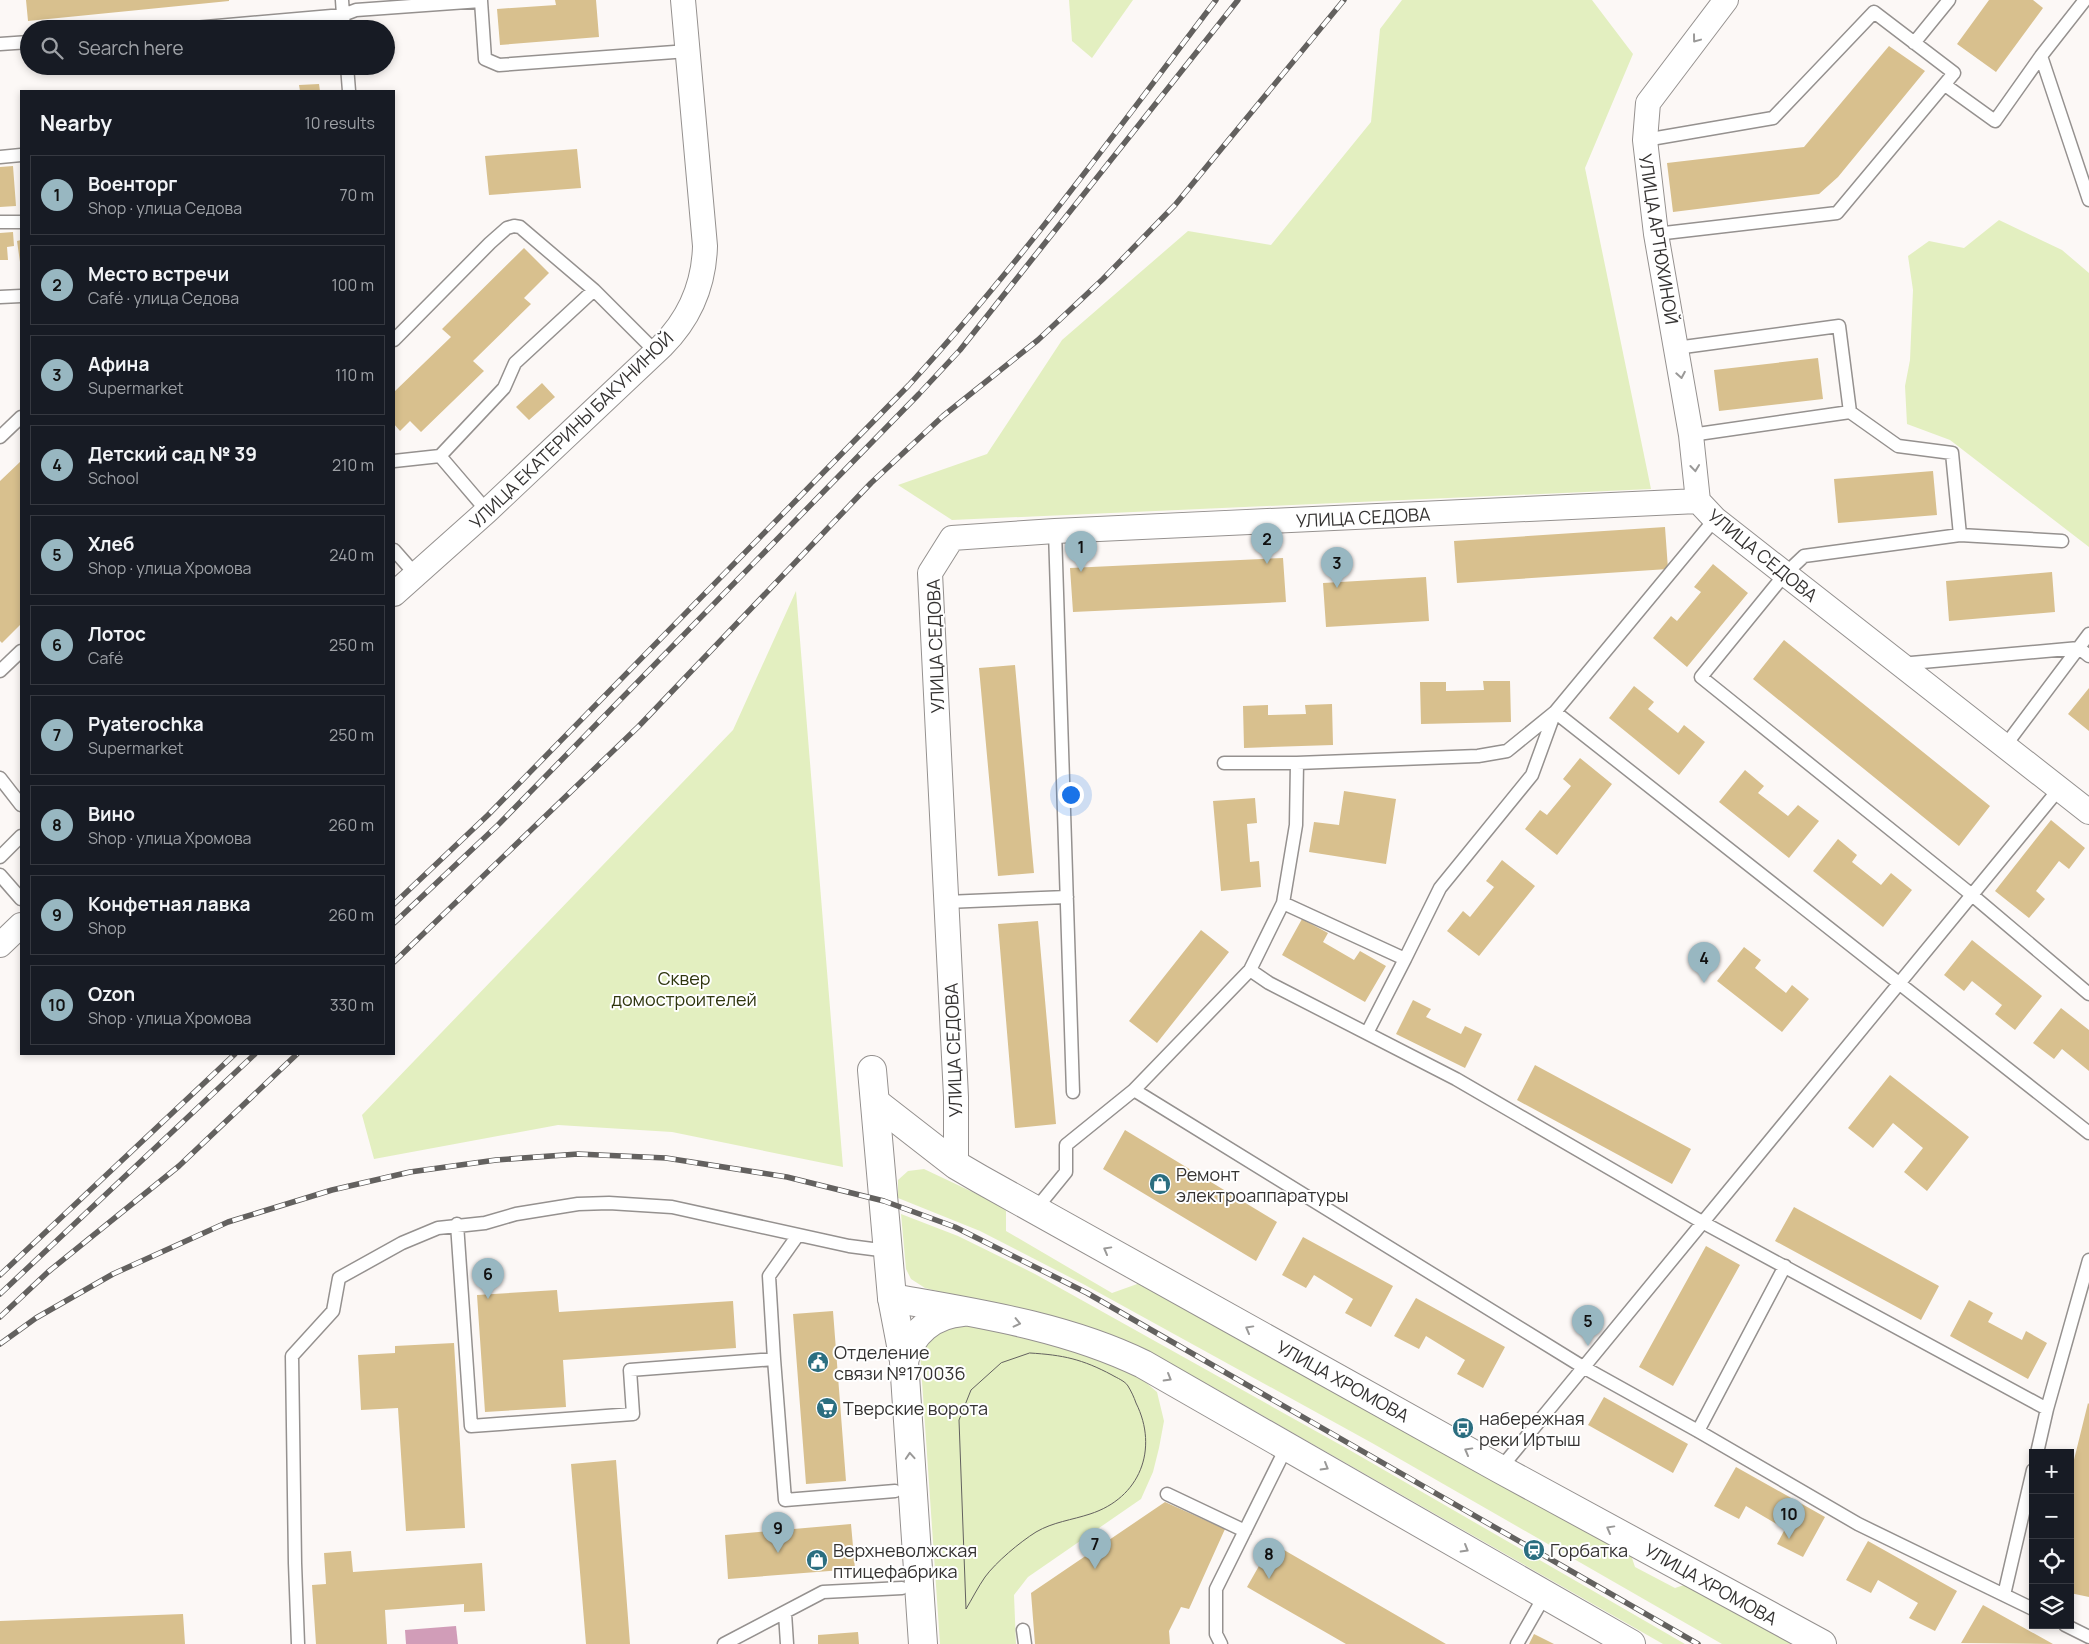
<!DOCTYPE html>
<meta charset="utf-8">
<style>
body{margin:0;font-family:Manrope,sans-serif;background:#20242c;color:#f1f3f6}
.controls{position:absolute;right:15px;bottom:15px;display:grid;overflow:hidden;border-radius:0px;box-shadow:0 2px 8px #0003}
.controls button{width:45px;height:45px;display:grid;place-items:center;padding:0;border:0;border-bottom:1px solid #363941;background:#171b24;color:#f1f3f6;font:25px sans-serif}
.you{position:absolute;left:1070px;top:794px;width:18px;height:18px;margin:-12px;border:4px solid #fff;border-radius:50%;background:#1a73e8;box-shadow:0 0 0 8px #1a73e833}
.badge{display:grid;place-items:center;width:32px;height:32px;border-radius:50%;background:#98b7c1;color:#111;font-size:16px;font-weight:700}
.pin{position:absolute;translate:-50% -41px;filter:drop-shadow(0 1px 2px #0008)}
.pin::after{content:'';position:absolute;top:26px;width:18px;height:15px;background:inherit;clip-path:polygon(0 0,100% 0,50% 100%)}
.list{margin:0;padding:0;list-style:none}
h2{display:flex;justify-content:space-between;align-items:center;height:65px;margin:0;padding:0 20px;font-size:21px}
h2 small{font-size:16px;font-weight:400;color:#9ea1a6}
.list li{display:grid;grid-template-columns:32px 1fr auto;gap:15px;align-items:center;box-sizing:border-box;height:80px;margin:0 10px 10px;padding:0 10px;border:1px solid #363941;border-radius:0px}
.list b{display:block;font-size:19px;white-space:nowrap}
.list p{margin:0;font-size:16px;white-space:nowrap;color:#9ea1a6}
.list em{font-size:16px;font-style:normal;color:#9ea1a6}
.icon{flex:none;width:28px;height:28px;fill:none;stroke:currentColor;stroke-width:2;stroke-linecap:round;stroke-linejoin:round}
.map{position:relative;flex:none;width:2089px;height:1644px;overflow:hidden}
.search{position:absolute;background:#171b24;box-shadow:0 2px 8px #0003;left:20px;top:20px;width:375px;height:55px;display:flex;align-items:center;gap:12px;box-sizing:border-box;padding:0 18px;border-radius:28px;color:#9ea1a6;font-size:19px}
.panel{position:absolute;background:#171b24;box-shadow:0 2px 8px #0003;left:20px;top:90px;width:375px;height:965px;border-radius:0px}
.map>svg:first-child{display:block}
.green{fill:#e3efc0}
.water{fill:#d19db8}
.building{fill:#d8c08e}
.lines{fill:none;stroke-linecap:round;stroke-linejoin:round}
.service-casing{stroke:#95918f;stroke-width:15}
.minor-casing{stroke:#95918f;stroke-width:26}
.tertiary-casing{stroke:#95918f;stroke-width:30}
.primary-casing{stroke:#95918f;stroke-width:30}
.service{stroke:#fff;stroke-width:12}
.minor{stroke:#fff;stroke-width:24}
.tertiary{stroke:#fff;stroke-width:28}
.primary{stroke:#fff;stroke-width:28}
.tram{stroke:#63615f;stroke-width:1}
.rail-casing{stroke:#63615f;stroke-width:5.5}
.rail{stroke:#fff;stroke-width:4;stroke-dasharray:11;stroke-linecap:butt}
.oneway{stroke:#9a9998}
.labels{text-anchor:middle;dominant-baseline:central;stroke-width:4;stroke-linejoin:round;paint-order:stroke}
.street-label{font-size:18px;fill:#353332;stroke:#fff}
.park-label{font-size:18px;fill:#2f360e;stroke:#fff}
.poi-label{font-size:18px;fill:#353332;stroke:#fff;text-anchor:start}
</style>
<div class="map">
<svg width="2089" height="1644" viewBox="0 0 2089 1644">
<rect width="100%" height="100%" fill="#fcf8f6"/>
<path class="green" d="M 1069,0 L 1133,0 L 1092,58 L 1072,41 Z
M 1402,0 L 1592,0 L 1633,54 L 1585,168 L 1651,489 L 952,520 L 898,485 L 987,454 L 1062,340 L 1188,231 L 1271,245 L 1371,122 L 1380,29 Z
M 1999,220 L 2062,250 L 2089,273 L 2089,547 L 1950,440 L 1907,424 L 1905,386 L 1910,360 L 1913,290 L 1908,256 L 1929,241 L 1964,248 Z
M 796,591 L 843,1167 L 672,1132 L 558,1125 L 374,1159 L 362,1115 L 733,730 Z
M 924,1169 L 998,1204 L 1006,1211 L 1006,1231 L 1112,1293 L 1140,1283 L 1630,1552 L 1635,1567 L 1675,1588 L 1690,1583 L 1798,1644 L 1722,1644 L 1372,1443 L 1085,1285 L 980,1231 L 898,1198 L 898,1180 L 908,1171 Z
M 901,1214 L 958,1236 L 1035,1274 L 1346,1448 L 1685,1644 L 1663,1644 L 1211,1386 L 1140,1350 L 1081,1328 L 925,1288 L 911,1279 L 906,1269 Z
M 970,1324 L 1063,1346 L 1135,1373 L 1157,1392 L 1164,1421 L 1159,1448 L 1153,1472 L 1141,1499 L 1028,1577 L 1014,1595 L 1016,1644 L 940,1644 L 920,1352 L 932,1338 L 950,1325 Z"/>
<path class="water" d="M 456,1626 L 458,1644 L 406,1644 L 405,1630 Z"/>
<path class="building" d="M 26,0 L 229,0 L 229,1 L 28,21 Z
M 555,0 L 596,0 L 599,37 L 500,45 L 497,9 L 556,5 Z
M 1989,0 L 2033,0 L 2043,8 L 1996,72 L 1957,44 Z
M 1889,46 L 1925,71 L 1838,177 L 1819,194 L 1673,212 L 1667,163 L 1804,147 Z
M 319,84 L 320,91 L 300,91 L 299,85 Z
M 577,149 L 581,188 L 489,195 L 485,156 Z
M 13,166 L 16,206 L 0,207 L 0,167 Z
M 13,232 L 14,246 L 7,247 L 8,260 L 0,260 L 0,233 Z
M 21,240 L 21,261 L 20,262 L 17,241 Z
M 524,248 L 549,273 L 524,298 L 531,304 L 473,361 L 484,371 L 421,432 L 410,421 L 400,431 L 394,424 L 394,392 L 451,337 L 442,329 Z
M 1818,358 L 1823,399 L 1719,411 L 1714,370 Z
M 542,383 L 555,397 L 529,420 L 516,407 Z
M 21,461 L 21,624 L 2,643 L 0,641 L 0,481 Z
M 1933,471 L 1937,515 L 1838,523 L 1834,479 Z
M 1665,527 L 1668,569 L 1457,583 L 1454,541 Z
M 1283,558 L 1286,602 L 1073,612 L 1070,568 Z
M 1713,564 L 1748,593 L 1687,667 L 1653,638 L 1671,616 L 1677,621 L 1701,592 L 1694,587 Z
M 2052,572 L 2055,612 L 1949,621 L 1946,581 Z
M 1426,577 L 1429,621 L 1326,627 L 1323,583 Z
M 1784,640 L 1990,806 L 1959,846 L 1753,679 Z
M 1015,665 L 1034,873 L 998,876 L 979,668 Z
M 1483,681 L 1510,681 L 1511,722 L 1421,724 L 1420,682 L 1446,682 L 1446,691 L 1484,690 Z
M 1634,686 L 1654,702 L 1648,709 L 1678,733 L 1684,725 L 1705,742 L 1679,775 L 1609,718 Z
M 2089,688 L 2089,731 L 2068,714 Z
M 1332,704 L 1333,745 L 1244,748 L 1243,706 L 1268,705 L 1268,715 L 1306,714 L 1305,705 Z
M 1580,758 L 1612,784 L 1557,855 L 1525,829 L 1540,810 L 1547,815 L 1571,786 L 1563,779 Z
M 1745,770 L 1764,786 L 1758,793 L 1788,816 L 1798,805 L 1819,821 L 1789,858 L 1719,802 Z
M 1344,791 L 1396,799 L 1386,864 L 1309,852 L 1314,822 L 1339,825 Z
M 1255,798 L 1257,823 L 1247,824 L 1250,862 L 1259,861 L 1261,887 L 1221,891 L 1213,801 Z
M 2051,820 L 2085,848 L 2069,869 L 2059,861 L 2036,891 L 2045,899 L 2029,918 L 1995,891 Z
M 1838,839 L 1857,855 L 1852,862 L 1881,885 L 1891,873 L 1912,890 L 1883,927 L 1813,871 Z
M 1502,860 L 1535,886 L 1479,956 L 1447,931 L 1463,911 L 1470,917 L 1494,887 L 1486,881 Z
M 1302,919 L 1328,933 L 1323,942 L 1354,960 L 1360,951 L 1386,966 L 1365,1002 L 1282,955 Z
M 1038,921 L 1056,1124 L 1015,1128 L 998,924 Z
M 1201,930 L 1229,952 L 1157,1043 L 1129,1021 Z
M 1972,940 L 2042,996 L 2015,1030 L 1995,1014 L 2002,1005 L 1972,981 L 1964,991 L 1944,975 Z
M 1744,947 L 1761,960 L 1755,968 L 1786,993 L 1792,985 L 1809,999 L 1782,1032 L 1717,981 Z
M 1413,1000 L 1431,1009 L 1426,1017 L 1461,1034 L 1465,1026 L 1482,1034 L 1465,1068 L 1396,1034 Z
M 2061,1008 L 2089,1030 L 2089,1071 L 2062,1049 L 2054,1059 L 2033,1043 Z
M 1535,1065 L 1691,1149 L 1672,1184 L 1517,1100 Z
M 1890,1075 L 1969,1137 L 1927,1191 L 1904,1172 L 1923,1148 L 1893,1123 L 1873,1148 L 1848,1128 Z
M 1125,1130 L 1277,1222 L 1256,1261 L 1103,1169 Z
M 1794,1207 L 1939,1286 L 1921,1320 L 1775,1241 Z
M 1303,1237 L 1393,1286 L 1371,1327 L 1345,1313 L 1353,1299 L 1314,1275 L 1306,1288 L 1282,1275 Z
M 1706,1246 L 1740,1265 L 1673,1386 L 1639,1367 Z
M 557,1290 L 559,1312 L 733,1301 L 736,1348 L 563,1360 L 566,1407 L 485,1412 L 477,1295 Z
M 1416,1298 L 1505,1347 L 1483,1388 L 1457,1374 L 1465,1360 L 1426,1336 L 1419,1349 L 1394,1336 Z
M 1969,1300 L 1993,1313 L 1988,1322 L 2022,1340 L 2026,1331 L 2047,1343 L 2028,1379 L 1950,1336 Z
M 833,1311 L 846,1481 L 806,1484 L 793,1314 Z
M 454,1343 L 465,1528 L 406,1531 L 398,1408 L 361,1410 L 358,1355 L 395,1353 L 395,1346 Z
M 1604,1397 L 1688,1444 L 1673,1473 L 1588,1425 Z
M 2088,1403 L 2089,1404 L 2089,1597 L 2070,1593 L 2070,1476 Z
M 616,1460 L 630,1644 L 586,1644 L 571,1464 Z
M 1736,1467 L 1825,1517 L 1803,1557 L 1777,1544 L 1785,1529 L 1746,1506 L 1739,1519 L 1714,1506 Z
M 1165,1502 L 1225,1529 L 1189,1609 L 1181,1607 L 1169,1631 L 1170,1644 L 1035,1644 L 1031,1593 Z
M 851,1524 L 855,1569 L 728,1579 L 725,1535 Z
M 1868,1541 L 1957,1591 L 1935,1631 L 1909,1618 L 1918,1603 L 1878,1580 L 1871,1593 L 1846,1580 Z
M 1272,1543 L 1446,1644 L 1346,1644 L 1247,1587 Z
M 351,1551 L 353,1572 L 482,1563 L 485,1611 L 464,1612 L 464,1604 L 385,1610 L 387,1644 L 316,1644 L 312,1585 L 326,1584 L 324,1553 Z
M 1983,1605 L 2053,1644 L 1961,1643 Z
M 183,1614 L 185,1644 L 0,1644 L 0,1621 Z
M 858,1632 L 859,1644 L 818,1644 L 818,1635 Z
M 1534,1634 L 1554,1644 L 1529,1644 Z"/>
<g class="lines">
<g class="service-casing">
<path id="service" d="M 342,0 L 344,29
M 2085,0 L 2041,56 L 2089,200
M 183,29 L 343,15 L 356,10 L 481,1 L 485,59 L 499,65 L 688,51
M 1914,43 L 1949,0
M 0,44 L 29,42
M 347,66 L 349,91
M 1945,85 L 1995,121 L 2041,56
M 1645,140 L 1773,118 L 1874,12 L 1954,73 L 1837,213 L 1656,234
M 0,157 L 21,155
M 0,222 L 21,222
M 0,297 L 21,296
M 394,340 L 490,243 L 507,228 L 514,226 L 520,227 L 594,290
M 1676,348 L 1839,326 L 1850,412 L 1691,435
M 1850,412 L 1898,446 L 1952,453 L 1960,535
M 0,437 L 21,417
M 440,456 L 504,388 L 515,363 L 594,290 L 655,351
M 394,461 L 440,456 L 487,511
M 1715,519 L 1555,712 L 2089,1133
M 1055,531 L 1073,1092
M 2062,541 L 1960,535 L 1804,556 L 1785,574 L 1701,677 L 1972,895 L 2089,994
M 394,550 L 416,575
M 1900,664 L 2079,648 L 2089,656
M 0,671 L 21,651
M 2005,746 L 2089,634
M 1224,763 L 1297,763 L 1478,756 L 1507,751 L 1555,712
M 0,778 L 21,805
M 0,857 L 21,836
M 0,875 L 21,899
M 946,902 L 1067,897
M 1283,903 L 1405,959 L 1367,1033
M 1405,959 L 1440,888 L 1532,775 L 1555,712
M 1250,970 L 1283,903 L 1296,825 L 1297,763
M 1134,1090 L 1250,970 L 1269,983 L 1456,1079 L 1702,1222 L 2047,1409 L 2037,1453
M 1035,1210 L 1066,1172 L 1066,1145 L 1134,1090 L 1583,1367 L 1698,1431 L 1858,1524 L 2033,1609
M 457,1224 L 471,1426 L 633,1414 L 630,1370 L 774,1359 L 785,1500 L 895,1491
M 774,1359 L 769,1276 L 798,1235
M 2047,1409 L 2089,1260
M 1698,1431 L 1785,1266
M 1500,1469 L 2059,789
M 1167,1494 L 1245,1531
M 2004,1595 L 2033,1470
M 785,1613 L 787,1644
M 2065,1625 L 2089,1637
M 1023,1630 L 1025,1644
M 298,1644 L 295,1563 L 292,1356 L 333,1311 L 339,1278 L 402,1243 L 438,1228 L 485,1223 L 516,1214 L 578,1204 L 609,1203 L 672,1207 L 849,1246 L 888,1251
M 724,1644 L 823,1592 L 902,1588
M 1221,1644 L 1216,1634 L 1216,1589 L 1287,1446
M 1517,1644 L 1545,1595"/>
</g>
<g class="minor-casing">
<path id="minor" d="M 1698,501 L 1691,435 L 1656,234 L 1645,140 L 1648,103 L 1726,0
M 394,594 L 487,511 L 662,346 C 689,319 704,285 705,246 L 683,0
M 0,945 L 21,925
M 956,1165 L 956,1097 L 930,573 L 952,538 L 1055,531 L 1698,501 L 1715,519 L 2089,812"/>
</g>
<g class="tertiary-casing">
<path id="tertiary" d="M 875,1102 L 956,1165 L 980,1179 L 1500,1469 L 1822,1644
M 892,1298 C 976,1313 1065,1326 1143,1364 L 1631,1644
M 904,1361 C 911,1333 933,1314 963,1312"/>
</g>
<g class="primary-casing">
<path id="primary" d="M 872,1070 L 892,1298 L 904,1361 L 923,1644"/>
</g>
<use href="#service" class="service"/>
<use href="#minor" class="minor"/>
<use href="#tertiary" class="tertiary"/>
<use href="#primary" class="primary"/>
<path class="tram" d="M 1030,1353 C 1063,1355 1082,1359 1112,1375 C 1117,1378 1125,1381 1128,1386 C 1131,1391 1134,1397 1136,1403 C 1159,1449 1140,1498 1090,1514 C 1072,1520 1053,1522 1036,1532 C 1020,1542 996,1562 985,1577 C 978,1587 972,1599 966,1609 L 959,1420 L 971,1390 L 1001,1363 Z"/>
<g class="rail-casing">
<path id="rail" d="M 394,904 L 488,815 L 909,385 C 1020,264 1117,130 1216,0
M 394,923 L 498,825 L 919,394 L 960,350 L 1238,0
M 394,962 L 639,726 L 871,483 L 943,416 L 1038,340 L 1103,279 L 1175,205 L 1344,0
M 0,1275 L 235,1054
M 0,1294 L 255,1054
M 0,1317 L 48,1272 L 179,1166 L 297,1054
M 0,1344 L 36,1318 L 113,1274 L 228,1222 L 332,1190 L 410,1172 L 496,1160 L 578,1154 L 666,1158 L 787,1177 L 884,1201 L 955,1227 L 1087,1293 L 1698,1644"/>
</g>
<use href="#rail" class="rail"/>
</g>
<defs><path id="oneway-chevron" d="M-2-3.5L2.5 0L-2 3.5" fill="none" stroke-width="1.6" stroke-linecap="round" stroke-linejoin="round" transform="scale(1.25)"/></defs>
<g class="oneway">
<use href="#oneway-chevron" transform="translate(1696 39) rotate(127)"/>
<use href="#oneway-chevron" transform="translate(1681 375) rotate(80)"/>
<use href="#oneway-chevron" transform="translate(1695 468) rotate(84)"/>
<use href="#oneway-chevron" transform="translate(1107 1250) rotate(-151)"/>
<use href="#oneway-chevron" transform="translate(1017 1323) rotate(13)"/>
<use href="#oneway-chevron" transform="translate(1249 1329) rotate(-151)"/>
<use href="#oneway-chevron" transform="translate(1168 1378) rotate(30)"/>
<use href="#oneway-chevron" transform="translate(1468 1451) rotate(-151)"/>
<use href="#oneway-chevron" transform="translate(910 1456) rotate(-94)"/>
<use href="#oneway-chevron" transform="translate(1325 1467) rotate(30)"/>
<use href="#oneway-chevron" transform="translate(1610 1529) rotate(-151)"/>
<use href="#oneway-chevron" transform="translate(1465 1549) rotate(30)"/>
</g>
<defs>
<g id="shop-disc" transform="scale(1.125)"><circle r="9.5" fill="#2b6e80" stroke="#fff"/><path d="M-5-2.5h2.3a2.7 3.5 0 0 1 5.4 0H5L5.5 6h-11ZM-1.5-2.5h3a1.5 2.3 0 0 0-3 0Z" fill="#fff"/></g>
<g id="civic-disc" transform="scale(1.125)"><circle r="9.5" fill="#2b6e80" stroke="#fff"/><path d="M-.6-6.5H3V-4.5H.6V-3L4-1V1h2V6H-6V1h2V-1L-.6-3ZM-1.2 2.5V6h2.4V2.5Z" fill="#fff"/></g>
<g id="supermarket-disc" transform="scale(1.125)"><circle r="9.5" fill="#2b6e80" stroke="#fff"/><path d="M-6-5.5h2.5l.6 2H6L4.5 2H-2.5L-4.4-4H-6ZM-1.5 3.2a1.3 1.3 0 1 0 .1 0ZM3 3.2a1.3 1.3 0 1 0 .1 0Z" fill="#fff"/></g>
<g id="bus-disc" transform="scale(1.125)"><circle r="9.5" fill="#2b6e80" stroke="#fff"/><path d="M-5-6H5V4H4V6H2V4H-2V6H-4V4H-5ZM-3.5-4V0h7V-4ZM-3.5 1.2v1.5H-2V1.2ZM2 1.2v1.5H3.5V1.2Z" fill="#fff"/></g>
<g id="station-disc" transform="scale(1.125)"><circle r="9.5" fill="#2b6e80" stroke="#fff"/><path d="M-3-6H3Q5-6 5-4V2Q5 4 3 4L4.5 6H3L1.5 4h-3L-3 6H-4.5L-3 4Q-5 4-5 2V-4Q-5-6-3-6ZM-3.5-4v3h7v-3ZM-3.5 1v1.5H-2V1ZM2 1v1.5H3.5V1Z" fill="#fff"/></g>
</defs>
<g fill-rule="evenodd">
<use href="#shop-disc" x="1160" y="1184"/>
<use href="#civic-disc" x="818" y="1362"/>
<use href="#supermarket-disc" x="827" y="1408"/>
<use href="#bus-disc" x="1463" y="1428"/>
<use href="#station-disc" x="1534" y="1550"/>
<use href="#shop-disc" x="817" y="1560"/>
</g>
<g class="labels">
<g class="street-label">
<text transform="translate(1659 239) rotate(81)">УЛИЦА АРТЮХИНОЙ</text>
<text transform="translate(571 430) rotate(-44)">УЛИЦА ЕКАТЕРИНЫ БАКУНИНОЙ</text>
<text transform="translate(1363 517) rotate(-3)">УЛИЦА СЕДОВА</text>
<text transform="translate(1763 555) rotate(39)">УЛИЦА СЕДОВА</text>
<text transform="translate(935 646) rotate(-92)">УЛИЦА СЕДОВА</text>
<text transform="translate(953 1050) rotate(-92)">УЛИЦА СЕДОВА</text>
<text transform="translate(1343 1381) rotate(29)">УЛИЦА ХРОМОВА</text>
<text transform="translate(1711 1584) rotate(29)">УЛИЦА ХРОМОВА</text>
</g>
<g class="park-label">
<text x="684" y="978">Сквер<tspan x="684" dy="21">домостроителей</tspan></text>
</g>
<g class="poi-label">
<text x="1176" y="1174">Ремонт<tspan x="1176" dy="21">электроаппаратуры</tspan></text>
<text x="834" y="1352">Отделение<tspan x="834" dy="21">связи №170036</tspan></text>
<text x="843" y="1408">Тверские ворота</text>
<text x="1479" y="1418">набережная<tspan x="1479" dy="21">реки Иртыш</tspan></text>
<text x="833" y="1550">Верхневолжская<tspan x="833" dy="21">птицефабрика</tspan></text>
<text x="1550" y="1550">Горбатка</text>
</g>
</g>
</svg>
<div class="controls">
<button>+</button>
<button>−</button>
<button><svg class="icon" aria-label="locate" viewBox="0 0 24 24"><circle cx="12" cy="12" r="6"/><path d="M12 2v4M12 18v4M2 12h4M18 12h4"/></svg></button>
<button><svg class="icon" aria-label="layers" viewBox="0 0 24 24"><path d="M12 4l9 5-9 5-9-5zM3 14l9 5 9-5"/></svg></button>
</div>
<div class="you"></div>
<div class="pin badge" style="left:1081px;top:572px">1</div>
<div class="pin badge" style="left:1267px;top:564px">2</div>
<div class="pin badge" style="left:1337px;top:588px">3</div>
<div class="pin badge" style="left:1704px;top:983px">4</div>
<div class="pin badge" style="left:1588px;top:1346px">5</div>
<div class="pin badge" style="left:488px;top:1299px">6</div>
<div class="pin badge" style="left:1095px;top:1569px">7</div>
<div class="pin badge" style="left:1269px;top:1579px">8</div>
<div class="pin badge" style="left:778px;top:1553px">9</div>
<div class="pin badge" style="left:1789px;top:1539px">10</div>
<div class="search"><svg class="icon" aria-label="search" viewBox="0 0 24 24"><circle cx="10" cy="10" r="6"/><path d="M15 15l6 6"/></svg>Search here</div>
<section class="panel">
<h2>Nearby<small>10 results</small></h2>
<ul class="list">
<li><span class="badge">1</span><div><b>Военторг</b><p>Shop · улица Седова</p></div><em>70 m</em></li>
<li><span class="badge">2</span><div><b>Место встречи</b><p>Café · улица Седова</p></div><em>100 m</em></li>
<li><span class="badge">3</span><div><b>Афина</b><p>Supermarket</p></div><em>110 m</em></li>
<li><span class="badge">4</span><div><b>Детский сад № 39</b><p>School</p></div><em>210 m</em></li>
<li><span class="badge">5</span><div><b>Хлеб</b><p>Shop · улица Хромова</p></div><em>240 m</em></li>
<li><span class="badge">6</span><div><b>Лотос</b><p>Café</p></div><em>250 m</em></li>
<li><span class="badge">7</span><div><b>Pyaterochka</b><p>Supermarket</p></div><em>250 m</em></li>
<li><span class="badge">8</span><div><b>Вино</b><p>Shop · улица Хромова</p></div><em>260 m</em></li>
<li><span class="badge">9</span><div><b>Конфетная лавка</b><p>Shop</p></div><em>260 m</em></li>
<li><span class="badge">10</span><div><b>Ozon</b><p>Shop · улица Хромова</p></div><em>330 m</em></li>
</ul>
</section>
</div>
